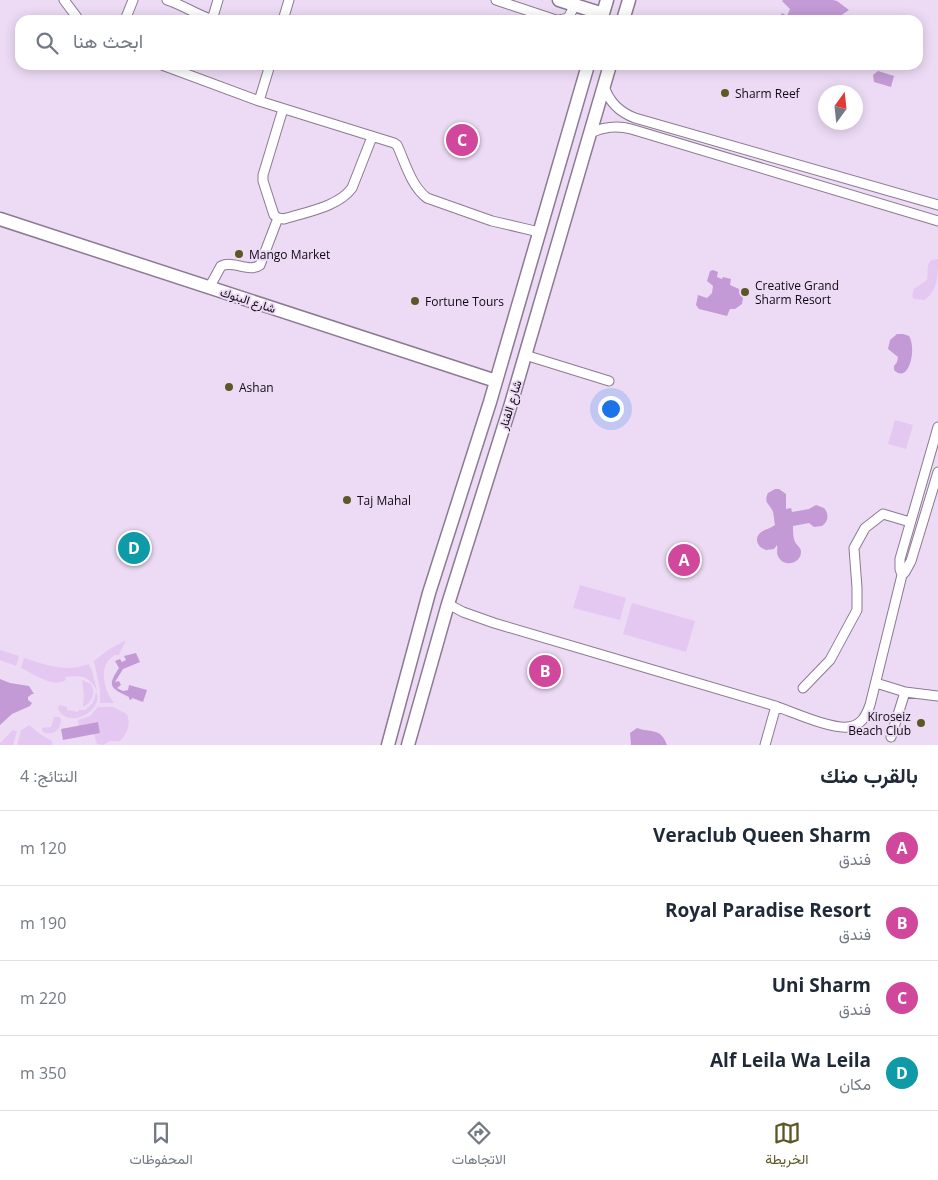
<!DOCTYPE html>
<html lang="ar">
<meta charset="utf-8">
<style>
body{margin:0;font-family:"Open Sans",Vazirmatn,sans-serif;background:#f2f2f3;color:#1f2937;direction:rtl}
.compass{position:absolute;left:818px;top:85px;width:45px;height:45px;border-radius:50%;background:#fff;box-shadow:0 2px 12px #0003;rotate:15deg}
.you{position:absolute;left:610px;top:408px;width:18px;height:18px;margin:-12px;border:4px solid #fff;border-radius:50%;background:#1a73e8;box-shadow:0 0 0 8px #1a73e833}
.badge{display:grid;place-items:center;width:32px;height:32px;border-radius:50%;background:#5c5825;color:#fff;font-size:16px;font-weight:700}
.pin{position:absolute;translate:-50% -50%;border:2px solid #fff;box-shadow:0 1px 5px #0006}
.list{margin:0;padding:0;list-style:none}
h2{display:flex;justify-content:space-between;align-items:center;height:65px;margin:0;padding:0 20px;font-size:21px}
h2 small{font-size:16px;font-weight:400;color:#747a83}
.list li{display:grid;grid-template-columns:32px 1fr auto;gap:15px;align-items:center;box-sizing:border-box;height:75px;padding:0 20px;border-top:1px solid #e0e1e3}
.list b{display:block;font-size:19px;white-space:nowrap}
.list p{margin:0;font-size:16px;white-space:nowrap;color:#747a83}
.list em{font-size:16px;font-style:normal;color:#747a83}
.icon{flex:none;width:28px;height:28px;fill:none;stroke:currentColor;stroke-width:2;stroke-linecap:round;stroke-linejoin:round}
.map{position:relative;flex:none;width:938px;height:745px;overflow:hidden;direction:ltr}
.search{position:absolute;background:#fff;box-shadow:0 2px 12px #0003;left:15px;right:15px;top:15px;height:55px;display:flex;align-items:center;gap:12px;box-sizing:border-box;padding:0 18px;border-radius:15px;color:#747a83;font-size:19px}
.sheet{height:365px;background:#fff}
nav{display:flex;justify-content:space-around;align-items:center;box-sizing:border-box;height:70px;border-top:1px solid #e0e1e3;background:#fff;font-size:14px;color:#747a83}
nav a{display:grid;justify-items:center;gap:2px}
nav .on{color:#5c5825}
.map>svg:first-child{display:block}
.green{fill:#e4c8f1}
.water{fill:#c39ad5}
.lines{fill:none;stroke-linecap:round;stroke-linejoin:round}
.street-casing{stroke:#8b7a92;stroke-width:11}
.secondary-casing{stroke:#8b7a92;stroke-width:15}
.street{stroke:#fff;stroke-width:9}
.secondary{stroke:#fff;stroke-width:12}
.poi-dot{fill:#5c5825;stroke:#eddbf5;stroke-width:2}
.labels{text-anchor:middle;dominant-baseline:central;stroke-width:4;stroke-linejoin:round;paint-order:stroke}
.poi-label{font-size:12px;fill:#0f0911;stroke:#eddbf5;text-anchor:start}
.street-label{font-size:12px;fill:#0f0911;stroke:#eddbf5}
</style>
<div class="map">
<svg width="938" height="745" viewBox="0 0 938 745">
<rect width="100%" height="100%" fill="#eddbf5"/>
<path class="green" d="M 938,259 C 938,274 938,292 924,300 L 914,299 L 912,296 L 914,289 L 927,280 C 929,271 924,259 938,259 Z
M 895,420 L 913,425 L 906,449 L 888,444 Z
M 580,585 L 626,598 L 620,620 L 573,608 Z
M 632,603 L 695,621 L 686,652 L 623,634 Z
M 126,640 L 119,655 L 115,655 C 97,664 104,691 114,703 L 100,703 L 100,690 L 94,661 L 108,650 Z
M 0,650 L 19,656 L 16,666 L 0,660 Z
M 24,658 C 46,665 66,673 89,664 L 92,671 L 97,690 C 88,676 83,675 65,677 L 66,680 C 52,688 34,674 21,668 Z
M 82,680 L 91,684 C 96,694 92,702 83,707 L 84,696 Z
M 96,692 C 104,707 77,726 63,715 C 61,714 60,711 58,709 L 59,705 L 67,707 L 67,710 L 78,712 L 79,710 L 85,710 L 93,703 Z
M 98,707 L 113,707 L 127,714 C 131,724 127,734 120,741 L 110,741 L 103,745 L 97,744 L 94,734 L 100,732 L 98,722 L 79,726 L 78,720 L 90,716 Z
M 54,717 L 59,717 L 61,719 C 61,729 54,735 45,733 L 42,731 L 42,728 L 51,727 Z
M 30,725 L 37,732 L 52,741 L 52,745 L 17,745 L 21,730 Z
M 13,730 L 17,732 L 13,745 L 0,745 L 0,743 Z"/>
<path class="water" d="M 783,0 L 833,0 L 837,1 L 849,10 L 834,20 L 778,20 L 782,13 L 787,16 L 790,9 L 782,1 Z
M 878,71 L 894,76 L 891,87 L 874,82 L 873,75 Z
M 713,270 L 718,272 L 717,277 L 722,279 L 723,277 L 731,279 L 730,285 L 739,289 L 743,298 L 742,304 L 735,309 L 730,309 L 727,316 L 699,309 L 696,305 L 698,295 L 707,298 L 712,293 L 713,286 L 707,281 L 710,271 Z
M 897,334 L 903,334 L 909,336 C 917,348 909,385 894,370 L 894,366 L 897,362 L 898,357 L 888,349 L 890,340 Z
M 775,489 L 779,489 L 786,494 L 786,509 L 791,508 L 792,512 L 809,509 L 816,505 L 824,508 C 829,514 829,521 822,526 L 814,527 L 809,523 L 793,526 C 793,530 793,538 795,542 C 797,546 801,547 801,552 C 801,564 783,568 778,556 C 776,553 778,548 777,545 L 774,549 L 766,550 C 761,548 758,546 757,541 C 756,530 769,530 775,525 C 774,521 774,516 773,512 C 770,504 763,503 768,493 Z
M 136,653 L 140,662 L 123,669 L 115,682 L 119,681 L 121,685 L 117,688 L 123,691 L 128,690 L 129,685 L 147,690 L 143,702 L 132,698 L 131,700 L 129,699 L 129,697 C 110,688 107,686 119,668 L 115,661 L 120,659 L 122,662 L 126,660 L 124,656 Z
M 0,679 L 10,683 L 29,686 L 34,694 L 32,694 L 28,697 L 28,700 L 32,703 L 30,706 L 12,714 L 0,725 Z
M 98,722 L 100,733 L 63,740 L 61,729 Z
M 637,728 C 650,733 661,727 667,745 L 631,745 L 630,733 Z"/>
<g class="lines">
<g class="street-casing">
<path id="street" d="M 64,0 L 79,20
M 167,0 C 183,5 197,15 213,20
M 496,0 L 556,20
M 125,20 L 133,0
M 212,20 L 218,0
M 283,20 L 289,0
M 559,20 L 568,18 L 575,5
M 162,65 L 259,101 L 394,143 L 397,145 C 405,162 411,186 427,198 L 492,221 L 539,232
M 604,86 C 609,102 619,112 635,118 L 938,205
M 259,101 L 270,65
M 283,109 L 263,175 L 263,181 L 274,215 L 278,218 L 284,219 C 306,212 338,207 352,188 L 372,137
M 590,133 C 604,127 616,125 631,129 L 938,221
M 209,288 L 221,266 C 234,260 249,273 260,265 L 278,218
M 525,355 L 609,381
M 938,427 L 900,559 L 900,569 L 902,575 L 905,572 L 911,561 L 938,472
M 448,604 L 463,612 L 494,623 C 587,650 679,678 772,705 C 791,711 829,729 848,727 C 861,726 866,716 870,705 L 902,575
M 876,683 L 905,692
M 803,688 L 830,660 L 857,610 L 857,588 L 854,548 L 865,528 L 883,514 L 910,522
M 891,737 L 905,692 L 938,696
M 765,745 L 776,706"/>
</g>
<g class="secondary-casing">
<path id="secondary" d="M 559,0 L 603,14
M 601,20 L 607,0
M 623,20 L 629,0
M 0,219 L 496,381
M 388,745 L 429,593 L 490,402 L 588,65
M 408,745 L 448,604 L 510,407 L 610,65"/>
</g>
<use href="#street" class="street"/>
<use href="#secondary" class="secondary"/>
</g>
<g class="poi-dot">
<circle cx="725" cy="93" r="5"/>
<circle cx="239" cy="254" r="5"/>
<circle cx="745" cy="292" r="5"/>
<circle cx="415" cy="301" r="5"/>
<circle cx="229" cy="387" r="5"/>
<circle cx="347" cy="500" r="5"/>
<circle cx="921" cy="723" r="5"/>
</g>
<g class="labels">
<g class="poi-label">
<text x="735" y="93">Sharm Reef</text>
<text x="249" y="254">Mango Market</text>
<text x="755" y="285">Creative Grand<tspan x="755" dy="14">Sharm Resort</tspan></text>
<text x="425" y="301">Fortune Tours</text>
<text x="239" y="387">Ashan</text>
<text x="357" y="500">Taj Mahal</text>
<text x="911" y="716" text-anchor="end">Kiroseiz<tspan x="911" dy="14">Beach Club</tspan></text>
</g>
<g class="street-label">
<text transform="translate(248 300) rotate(18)">شارع البنوك</text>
<text transform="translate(510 405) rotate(-73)">شارع الفنار</text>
</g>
</g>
</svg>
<svg class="compass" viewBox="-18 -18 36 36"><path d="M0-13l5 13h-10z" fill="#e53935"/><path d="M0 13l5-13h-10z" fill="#747a83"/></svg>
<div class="you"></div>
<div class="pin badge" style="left:684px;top:560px;background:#d1479c">A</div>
<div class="pin badge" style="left:545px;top:671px;background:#d1479c">B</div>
<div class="pin badge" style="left:462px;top:140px;background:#d1479c">C</div>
<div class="pin badge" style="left:134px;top:548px;background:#0f9aa8">D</div>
<div class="search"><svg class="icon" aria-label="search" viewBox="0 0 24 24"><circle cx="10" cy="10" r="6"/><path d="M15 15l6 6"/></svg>ابحث هنا</div>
</div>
<section class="sheet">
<h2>بالقرب منك<small>النتائج: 4</small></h2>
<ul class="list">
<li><span class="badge" style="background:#d1479c">A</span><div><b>Veraclub Queen Sharm</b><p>فندق</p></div><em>120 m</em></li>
<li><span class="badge" style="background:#d1479c">B</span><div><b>Royal Paradise Resort</b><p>فندق</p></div><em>190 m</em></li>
<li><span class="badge" style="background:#d1479c">C</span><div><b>Uni Sharm</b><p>فندق</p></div><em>220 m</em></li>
<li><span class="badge" style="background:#0f9aa8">D</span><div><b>Alf Leila Wa Leila</b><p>مكان</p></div><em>350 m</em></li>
</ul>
</section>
<nav>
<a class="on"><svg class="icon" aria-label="map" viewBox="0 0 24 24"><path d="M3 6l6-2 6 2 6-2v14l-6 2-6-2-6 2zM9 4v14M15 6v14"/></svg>الخريطة</a>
<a><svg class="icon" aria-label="directions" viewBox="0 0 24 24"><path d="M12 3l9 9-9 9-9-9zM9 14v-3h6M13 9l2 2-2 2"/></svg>الاتجاهات</a>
<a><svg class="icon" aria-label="saved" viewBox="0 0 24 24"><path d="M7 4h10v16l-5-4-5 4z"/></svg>المحفوظات</a>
</nav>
